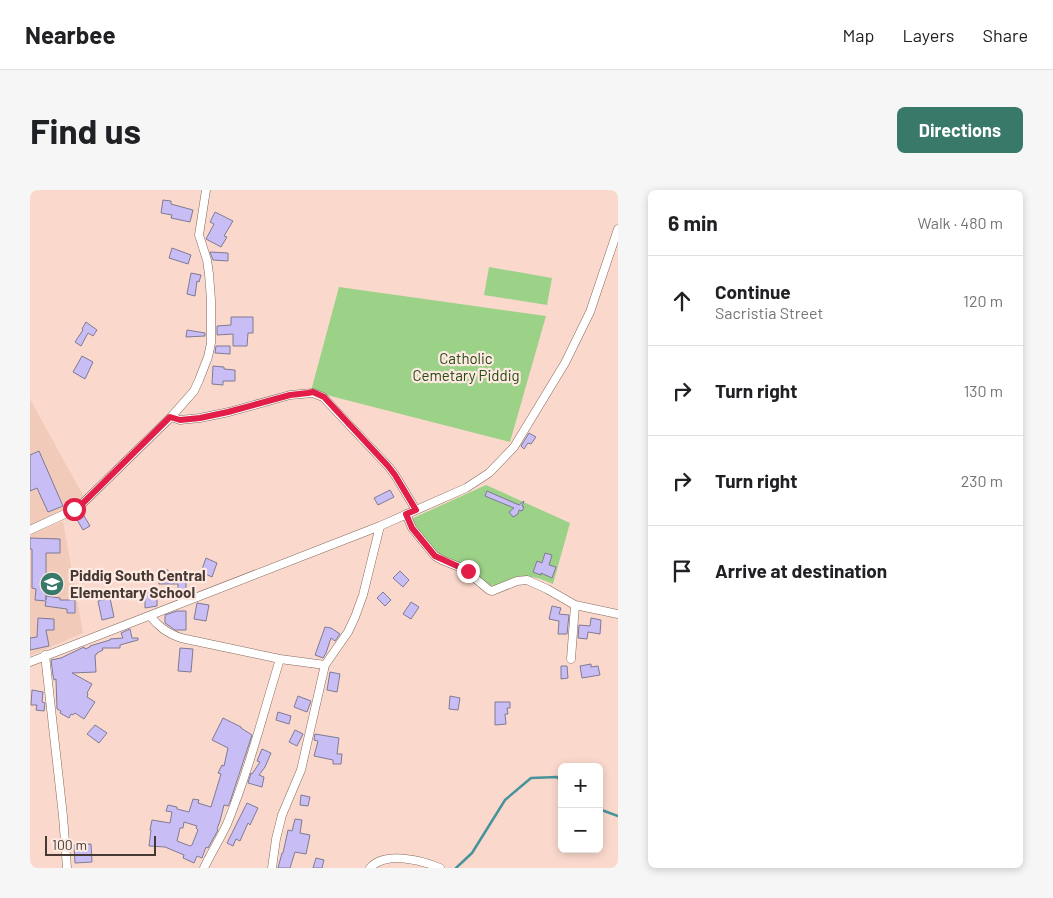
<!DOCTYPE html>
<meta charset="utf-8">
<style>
body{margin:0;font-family:Barlow,sans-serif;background:#f6f6f6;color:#202124}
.controls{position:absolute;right:15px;bottom:15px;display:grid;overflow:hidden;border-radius:8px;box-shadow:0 2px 8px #0003}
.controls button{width:45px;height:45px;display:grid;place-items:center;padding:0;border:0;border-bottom:1px solid #e0e0e0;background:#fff;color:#202124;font:25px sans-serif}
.scale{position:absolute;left:15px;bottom:12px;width:111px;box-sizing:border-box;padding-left:5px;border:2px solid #463934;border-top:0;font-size:14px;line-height:18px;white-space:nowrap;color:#463934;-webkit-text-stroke:4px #feeae2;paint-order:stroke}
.stop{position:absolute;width:15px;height:15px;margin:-11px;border:4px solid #e11d48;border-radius:50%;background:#fff}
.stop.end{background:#e11d48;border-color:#fff;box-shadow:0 1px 5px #0008}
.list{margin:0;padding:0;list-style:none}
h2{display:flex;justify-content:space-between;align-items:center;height:65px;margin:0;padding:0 20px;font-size:21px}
h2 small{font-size:16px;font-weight:400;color:#757577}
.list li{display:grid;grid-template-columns:32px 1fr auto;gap:15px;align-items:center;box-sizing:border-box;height:90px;padding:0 20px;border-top:1px solid #e0e0e0}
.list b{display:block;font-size:19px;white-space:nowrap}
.list p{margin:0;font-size:16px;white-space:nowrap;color:#757577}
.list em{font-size:16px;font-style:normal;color:#757577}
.icon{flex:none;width:28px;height:28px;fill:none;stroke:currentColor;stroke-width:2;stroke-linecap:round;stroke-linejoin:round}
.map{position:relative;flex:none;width:588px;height:678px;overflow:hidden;border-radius:8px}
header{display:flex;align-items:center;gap:30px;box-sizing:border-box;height:70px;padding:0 25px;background:#fff;border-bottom:1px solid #e0e0e0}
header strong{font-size:24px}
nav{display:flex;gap:28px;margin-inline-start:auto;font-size:18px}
.intro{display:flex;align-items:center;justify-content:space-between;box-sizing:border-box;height:120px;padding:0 30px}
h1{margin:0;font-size:35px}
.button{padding:12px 22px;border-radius:8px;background:#38796a;color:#fff;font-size:18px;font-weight:700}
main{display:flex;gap:30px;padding:0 30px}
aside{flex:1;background:#fff;border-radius:8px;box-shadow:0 2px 8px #0003}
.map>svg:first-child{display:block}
.built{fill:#f2caba}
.green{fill:#9cd188}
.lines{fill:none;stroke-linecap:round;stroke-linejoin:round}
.stream{stroke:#47939c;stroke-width:2.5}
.building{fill:#c8bdf4;stroke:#7f7a94;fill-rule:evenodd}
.minor-casing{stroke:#84685c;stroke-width:9}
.minor{stroke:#fff;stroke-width:8}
.route{stroke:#e11d48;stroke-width:6}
.labels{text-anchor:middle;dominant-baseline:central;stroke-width:4.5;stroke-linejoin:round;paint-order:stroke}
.park-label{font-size:15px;fill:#244a12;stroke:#feeae2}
.poi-label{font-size:15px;font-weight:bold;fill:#463934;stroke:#feeae2;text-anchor:start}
</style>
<header>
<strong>Nearbee</strong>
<nav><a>Map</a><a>Layers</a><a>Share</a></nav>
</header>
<div class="intro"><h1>Find us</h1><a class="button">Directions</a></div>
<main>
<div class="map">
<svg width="588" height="678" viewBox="0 0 588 678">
<rect width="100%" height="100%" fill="#fad9cc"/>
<path class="built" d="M 0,209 L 55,309 L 0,335 Z
M 33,331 L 53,443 L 0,466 L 0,345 Z"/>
<path class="green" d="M 459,77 L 522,88 L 517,115 L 454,105 Z
M 309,97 L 516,126 L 480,252 L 281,201 Z
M 456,295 L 540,333 L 523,394 C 515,391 505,386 496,387 C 483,387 472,395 460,396 L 407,366 L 388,345 L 381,329 Z"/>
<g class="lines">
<path class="stream" d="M 569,619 L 588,626
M 426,678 L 442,663 L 475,610 L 501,588 L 527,587 L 532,592"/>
</g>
<path class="building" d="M 133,10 L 141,11 L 141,14 L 163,20 L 160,32 L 141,28 L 142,25 L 131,23 Z
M 185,22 L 203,31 L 194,46 L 197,47 L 191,57 L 176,49 L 184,34 L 180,32 Z
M 142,58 L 161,65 L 158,74 L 139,68 Z
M 180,62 L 198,63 L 198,71 L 183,70 Z
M 161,83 L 171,85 L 169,92 L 167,91 L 165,106 L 157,104 Z
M 201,127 L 223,127 L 223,143 L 218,143 L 217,156 L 203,156 L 203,144 L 187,145 L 187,136 L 201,135 Z
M 56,132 L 67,140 L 63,146 L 58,143 L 51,156 L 45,152 L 53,140 L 52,139 Z
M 157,140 L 175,143 L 175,146 L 156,147 Z
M 186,156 L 200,156 L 200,164 L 185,163 Z
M 52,166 L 63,172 L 55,189 L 43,182 Z
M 183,176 L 194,177 L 194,179 L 205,180 L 205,191 L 193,191 L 193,195 L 182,194 Z
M 499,243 L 506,247 L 501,254 L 498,253 L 494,259 L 491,256 Z
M 9,261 L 33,316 L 18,322 L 7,298 L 0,301 L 0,265 Z
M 360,300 L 364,307 L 348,315 L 344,308 Z
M 457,301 L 489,315 L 494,311 L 492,316 L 494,317 L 492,321 L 489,320 L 488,324 L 483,327 L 479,322 L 484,318 L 455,306 Z
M 53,324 L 60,336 L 53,340 L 46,328 Z
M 0,348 L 30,349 L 30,363 L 16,363 L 16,410 L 16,406 L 30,408 L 30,410 L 45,410 L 45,423 L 37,423 L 37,419 L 15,416 L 16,411 L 5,410 L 6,399 L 2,398 L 2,359 L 0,359 Z
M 515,363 L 522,365 L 519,375 L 526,377 L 522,388 L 511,383 L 511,385 L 503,382 L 507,371 L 512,373 Z
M 176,368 L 187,373 L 182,387 L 171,382 Z
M 129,380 L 138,380 L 138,388 L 156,388 L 156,405 L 148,406 L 148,394 L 129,394 Z
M 370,381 L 379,390 L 373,397 L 363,388 Z
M 353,402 L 361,410 L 355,416 L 347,408 Z
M 115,403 L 127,403 L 127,416 L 115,418 Z
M 80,408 L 84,427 L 72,430 L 68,411 Z
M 381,412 L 389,417 L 381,429 L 373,424 Z
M 167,413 L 179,415 L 176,431 L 164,429 Z
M 522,416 L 531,418 L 529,424 L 539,425 L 537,444 L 528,444 L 529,431 L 519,429 Z
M 147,421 L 156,421 L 156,440 L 145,440 L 135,433 L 135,425 Z
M 8,428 L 24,429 L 24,440 L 16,440 L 19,456 L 0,460 L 0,448 L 7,447 Z
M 561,428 L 571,430 L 570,444 L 558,442 L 557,449 L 548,448 L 549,435 L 560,436 Z
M 295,437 L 301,438 L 310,444 L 305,451 L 301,448 L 296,463 L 293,468 L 285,465 Z
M 100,439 L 102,448 L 108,448 L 108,450 L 90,455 L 90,458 L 72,458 L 73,460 L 67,463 L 67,464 L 65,465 L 66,482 L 42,483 L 62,494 L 57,503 L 58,504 L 57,507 L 65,512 L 54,529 L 45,523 L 43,525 L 41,524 L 39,528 L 30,523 L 31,521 L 27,519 L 26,489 L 24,490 L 23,485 L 21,470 L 31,468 L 54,457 L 55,459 L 60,457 L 60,456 L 80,450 L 80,449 L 93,448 L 91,443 Z
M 150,458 L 163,459 L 161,482 L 148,481 Z
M 561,474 L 561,477 L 568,476 L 570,485 L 552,488 L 550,476 Z
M 531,476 L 537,476 L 538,488 L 531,489 Z
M 300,482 L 310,484 L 307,502 L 297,500 Z
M 2,500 L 13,502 L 12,512 L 15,513 L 14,521 L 6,520 L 7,515 L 1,515 Z
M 268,506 L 281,511 L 277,522 L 264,517 Z
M 420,506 L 430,508 L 428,520 L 419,519 Z
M 465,512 L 480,512 L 480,518 L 477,518 L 478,524 L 475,524 L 476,534 L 465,535 Z
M 248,522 L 261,526 L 259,534 L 246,530 Z
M 193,528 L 211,537 L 211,538 L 222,545 L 200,612 L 198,616 L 194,615 L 190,631 L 187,639 L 188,640 L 178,658 L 176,657 L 172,668 L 167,666 L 164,673 L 153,668 L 154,665 L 135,657 L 119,656 L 121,640 L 120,640 L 122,630 L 140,633 L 142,622 L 136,621 L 138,615 L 147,617 L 147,619 L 159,622 L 163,609 L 169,610 L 168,613 L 181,617 L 191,584 L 188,583 L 192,575 L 194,576 L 198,558 L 182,550 ZM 154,632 L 167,636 L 166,638 L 168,640 L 162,655 L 160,656 L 147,651 L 150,638 L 153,638 Z
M 65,535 L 77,543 L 69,553 L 57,544 Z
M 265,540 L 273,544 L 267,556 L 259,552 Z
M 285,544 L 309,548 L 307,564 L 312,564 L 311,574 L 303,574 L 303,570 L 284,566 L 288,551 L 284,550 Z
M 232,559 L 241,563 L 235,577 L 229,585 L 234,587 L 232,597 L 218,593 L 221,583 L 222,584 L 230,572 L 227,571 Z
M 271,605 L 280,607 L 278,616 L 270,615 Z
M 217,613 L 228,618 L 220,635 L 218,633 L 210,651 L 206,649 L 203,656 L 197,653 Z
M 265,629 L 272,630 L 270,643 L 280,645 L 276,664 L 265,662 L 260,678 L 248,678 L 252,663 L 253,663 L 258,640 L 262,641 Z
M 61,654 L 62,672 L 45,673 L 44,655 Z
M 286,668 L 294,670 L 292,678 L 283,678 Z"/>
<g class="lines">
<g class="minor-casing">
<path id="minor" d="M 141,227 L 150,230 L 170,228 L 199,222 L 260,205 L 283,203 L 293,207 L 358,276 L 365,285 L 386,320
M 376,324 L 382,338 L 405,366 L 412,370 L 434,379 L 459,400 L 462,401 L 487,391 L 497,390 L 517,399 L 545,415 L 588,424
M 0,340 L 37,323 L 52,314 L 141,227 L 164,201 L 169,190 L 178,167 L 181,153 L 181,110 L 179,84 L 177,70 L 169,45 L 176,0
M 120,426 C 129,437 137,443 151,448 L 250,469 L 295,475
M 15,465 L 33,626 L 37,678
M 541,469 L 545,415
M 0,472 L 350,336 L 436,298 L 459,283 L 484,257 L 535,173 L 560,122 L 588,39
M 174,678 C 181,663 190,649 197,634 C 219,580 233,524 250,469
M 242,678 L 246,649 L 252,625 L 271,580 L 295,475 L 318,442 L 325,427 L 333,405 L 350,336
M 340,678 C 355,661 392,670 410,678"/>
</g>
<use href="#minor" class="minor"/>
</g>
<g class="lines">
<path class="route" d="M 44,319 L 52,314 L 140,227 L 150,230 L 170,228 L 198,222 L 260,205 L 278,203 L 283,202 L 294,207 L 358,276 L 365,285 L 386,320 L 376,324 L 382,338 L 405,366 L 438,381"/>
</g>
<defs>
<g id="school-disc" transform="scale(1.25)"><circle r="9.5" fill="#38796a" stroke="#feeae2"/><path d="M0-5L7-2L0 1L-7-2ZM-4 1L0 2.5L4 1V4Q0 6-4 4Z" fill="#fff"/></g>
</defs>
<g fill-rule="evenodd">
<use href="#school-disc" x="22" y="394"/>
</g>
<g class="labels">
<g class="park-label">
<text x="436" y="168">Catholic<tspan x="436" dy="17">Cemetary Piddig</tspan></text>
</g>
<g class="poi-label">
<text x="40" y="385">Piddig South Central<tspan x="40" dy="17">Elementary School</tspan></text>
</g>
</g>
</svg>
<div class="controls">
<button>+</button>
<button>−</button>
</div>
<div class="scale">100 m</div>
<div class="stop" style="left:44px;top:319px"></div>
<div class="stop end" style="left:438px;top:381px"></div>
</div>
<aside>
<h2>6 min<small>Walk · 480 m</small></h2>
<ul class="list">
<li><svg class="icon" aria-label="ahead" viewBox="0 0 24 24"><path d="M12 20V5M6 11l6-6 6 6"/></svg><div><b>Continue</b><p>Sacristia Street</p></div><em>120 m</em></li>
<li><svg class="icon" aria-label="right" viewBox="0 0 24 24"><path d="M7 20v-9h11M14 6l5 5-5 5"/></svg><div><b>Turn right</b></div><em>130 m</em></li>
<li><svg class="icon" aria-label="right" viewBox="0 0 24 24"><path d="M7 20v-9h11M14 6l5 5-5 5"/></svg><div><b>Turn right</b></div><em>230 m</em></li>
<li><svg class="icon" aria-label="arrive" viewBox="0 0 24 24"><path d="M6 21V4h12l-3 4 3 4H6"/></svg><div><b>Arrive at destination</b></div></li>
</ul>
</aside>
</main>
